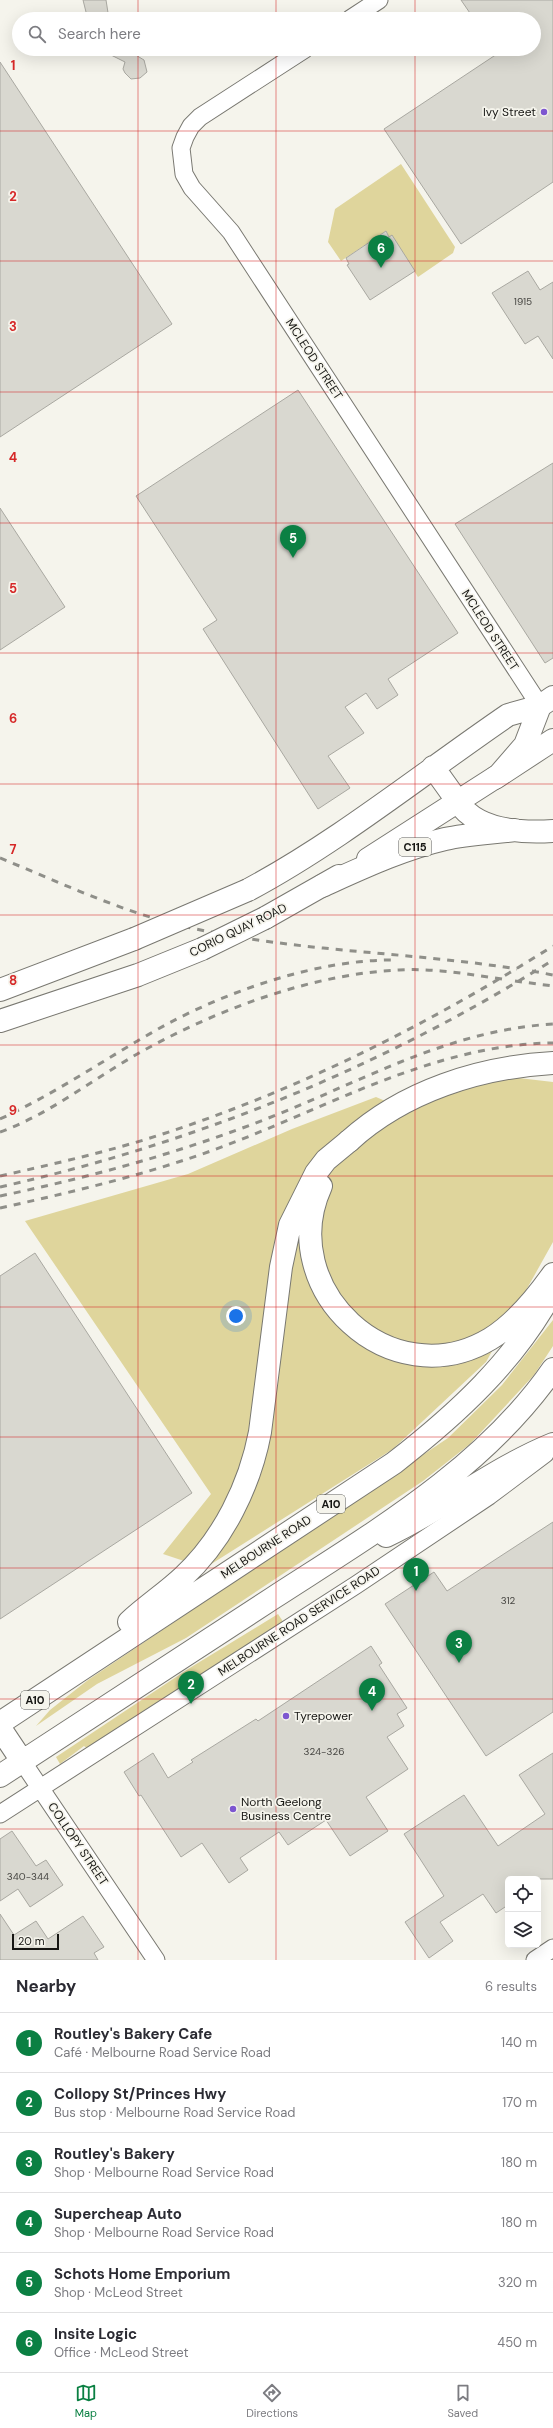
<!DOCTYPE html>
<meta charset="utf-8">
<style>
body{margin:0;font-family:"DM Sans",sans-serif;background:#f7f7f7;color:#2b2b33}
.controls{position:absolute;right:12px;bottom:12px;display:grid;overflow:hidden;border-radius:6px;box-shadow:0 4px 16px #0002}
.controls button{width:36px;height:36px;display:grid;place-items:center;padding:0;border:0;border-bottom:1px solid #e1e1e2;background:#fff;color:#2b2b33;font:20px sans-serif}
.scale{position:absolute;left:12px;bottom:10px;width:47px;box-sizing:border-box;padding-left:4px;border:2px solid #161613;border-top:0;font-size:11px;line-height:14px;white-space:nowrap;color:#161613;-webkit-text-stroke:3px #f5f4ec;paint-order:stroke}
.you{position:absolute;left:236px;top:1316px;width:14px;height:14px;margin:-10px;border:3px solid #fff;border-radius:50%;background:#1a73e8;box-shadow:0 0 0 6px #1a73e833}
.badge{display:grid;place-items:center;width:26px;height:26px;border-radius:50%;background:#0b8043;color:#fff;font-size:13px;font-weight:700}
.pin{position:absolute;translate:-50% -33px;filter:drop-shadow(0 1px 2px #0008)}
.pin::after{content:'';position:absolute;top:21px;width:14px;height:12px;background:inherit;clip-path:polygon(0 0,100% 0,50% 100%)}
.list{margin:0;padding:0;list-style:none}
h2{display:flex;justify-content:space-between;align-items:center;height:52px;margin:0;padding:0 16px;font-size:17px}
h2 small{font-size:13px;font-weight:400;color:#7c7c81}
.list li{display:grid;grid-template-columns:26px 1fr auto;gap:12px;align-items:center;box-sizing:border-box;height:60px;padding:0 16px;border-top:1px solid #e1e1e2}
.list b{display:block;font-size:15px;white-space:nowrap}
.list p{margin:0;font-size:13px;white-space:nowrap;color:#7c7c81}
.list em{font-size:13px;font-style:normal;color:#7c7c81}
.icon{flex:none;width:22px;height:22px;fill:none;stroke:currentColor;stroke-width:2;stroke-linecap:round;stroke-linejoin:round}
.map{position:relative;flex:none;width:553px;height:1960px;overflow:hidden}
.search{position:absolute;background:#fff;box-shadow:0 4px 16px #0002;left:12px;right:12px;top:12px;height:44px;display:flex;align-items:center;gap:10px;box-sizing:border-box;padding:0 14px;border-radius:22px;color:#7c7c81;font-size:15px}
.sheet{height:412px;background:#fff}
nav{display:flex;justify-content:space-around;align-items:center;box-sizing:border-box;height:56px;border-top:1px solid #e1e1e2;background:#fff;font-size:11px;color:#7c7c81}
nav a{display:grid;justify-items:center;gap:2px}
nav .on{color:#0b8043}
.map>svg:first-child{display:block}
.green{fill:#dfd59c}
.building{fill:#d9d8d0;stroke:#a9a8a1}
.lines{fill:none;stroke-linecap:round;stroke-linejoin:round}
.minor-casing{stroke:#797871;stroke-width:19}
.secondary-casing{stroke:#797871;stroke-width:24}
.trunk-casing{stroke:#797871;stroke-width:24}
.minor{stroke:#fff;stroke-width:17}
.secondary{stroke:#fff;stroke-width:22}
.trunk{stroke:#fff;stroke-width:22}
.rail{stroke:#8f8f89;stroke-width:3;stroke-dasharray:7 7;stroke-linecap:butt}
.secondary-bridge-casing{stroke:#797871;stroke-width:24;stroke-linecap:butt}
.secondary-bridge{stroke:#fff;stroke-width:22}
.grid{fill:none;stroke:#d62828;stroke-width:1;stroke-opacity:0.55}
.poi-dot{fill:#7d56d0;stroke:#f5f4ec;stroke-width:1.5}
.labels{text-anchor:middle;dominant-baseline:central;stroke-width:3.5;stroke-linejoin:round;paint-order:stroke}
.number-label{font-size:10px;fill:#474642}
.shield{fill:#f5f4ec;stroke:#595954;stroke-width:1}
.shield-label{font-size:11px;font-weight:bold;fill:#161613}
.poi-label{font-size:12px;fill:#161613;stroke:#f5f4ec;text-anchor:start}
.street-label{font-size:12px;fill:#161613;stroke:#f5f4ec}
.grid-label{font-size:13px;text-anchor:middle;font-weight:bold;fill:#d62828;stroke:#f5f4ec;stroke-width:3.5;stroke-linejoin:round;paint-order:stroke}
</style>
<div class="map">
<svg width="553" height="1960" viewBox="0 0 553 1960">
<rect width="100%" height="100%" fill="#f5f4ec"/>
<path class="green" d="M 401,164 L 455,247 L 453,253 L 418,277 L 392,236 L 389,237 L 386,231 L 341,261 L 328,242 L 335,209 Z
M 510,1077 L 553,1082 L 553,1242 L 486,1362 L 393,1449 L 205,1568 L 163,1554 L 211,1494 L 25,1221 L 188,1174 L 292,1129 L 376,1097 L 404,1109 L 458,1090 Z
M 553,1320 L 553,1346 L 534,1375 L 470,1444 L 423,1481 L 186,1638 L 97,1684 L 36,1726 L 50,1710 L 88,1680 L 448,1438 L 502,1385 Z
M 278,1614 L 284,1623 L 145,1710 L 89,1750 L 84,1746 L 60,1764 L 56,1757 L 188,1669 Z"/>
<path class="building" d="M 83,0 L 106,0 L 109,19 L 92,19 L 86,12 Z
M 461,0 L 553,0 L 553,182 L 461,244 L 384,129 L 497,54 L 494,49 L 534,49 L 534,19 L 474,19 Z
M 99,49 L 134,49 L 134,54 L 144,60 L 147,72 L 140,78 L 131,79 L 125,73 L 123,69 L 125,62 Z
M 0,62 L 172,324 L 0,437 Z
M 386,231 L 389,237 L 392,235 L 415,271 L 370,300 L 347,265 L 349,264 L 346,258 Z
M 528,271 L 540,290 L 553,282 L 553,359 L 538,336 L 525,344 L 492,293 Z
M 298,390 L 458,633 L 388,679 L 398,695 L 377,709 L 366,693 L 345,707 L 364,733 L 328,756 L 350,788 L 318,809 L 203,629 L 217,620 L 136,496 Z
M 553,463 L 553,658 L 545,663 L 455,524 Z
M 0,508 L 65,607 L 0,650 Z
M 35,1253 L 192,1493 L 0,1619 L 0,1276 Z
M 553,1522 L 553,1712 L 486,1756 L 385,1604 L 434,1572 L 447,1591 Z
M 371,1646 L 382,1663 L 379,1665 L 407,1708 L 397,1714 L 404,1726 L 387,1737 L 408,1769 L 366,1797 L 388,1831 L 350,1856 L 326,1820 L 288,1845 L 279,1832 L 240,1858 L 248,1870 L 229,1883 L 202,1843 L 181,1857 L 141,1795 L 139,1796 L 124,1772 L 153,1753 L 168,1778 L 193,1762 L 191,1760 L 256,1719 L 258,1721 Z
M 553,1753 L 553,1879 L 508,1879 L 508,1905 L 496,1913 L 483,1894 L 440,1922 L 453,1941 L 429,1958 L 405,1922 L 444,1896 L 404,1834 L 464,1795 L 498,1846 L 545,1814 L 519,1775 Z
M 12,1831 L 36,1866 L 46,1860 L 63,1885 L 30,1907 L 18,1889 L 0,1901 L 0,1839 Z
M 0,1914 L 14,1935 L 36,1921 L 48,1939 L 83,1916 L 104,1947 L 94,1953 L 98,1960 L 0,1960 Z"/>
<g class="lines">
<g class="minor-casing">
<path id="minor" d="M 350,19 L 379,0
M 305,49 L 200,117 L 191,126 L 185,137 L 181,148 L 184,174 L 192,188 L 231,232 L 540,706
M 22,1761 L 156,1960
M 0,1814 L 356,1585 L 489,1496 L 545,1454
M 535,1960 L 553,1948"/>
</g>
<g class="secondary-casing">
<path id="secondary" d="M 433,767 L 458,802
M 368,859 L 499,775 L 525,745 L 540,706
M 248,890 C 338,842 423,773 508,715 L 540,706 L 553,697
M 265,918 L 339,876
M 0,990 L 134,939
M 0,1021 L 138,975 L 202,949
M 349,1141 C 404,1091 480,1067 553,1063"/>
</g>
<g class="trunk-casing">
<path id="trunk" d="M 495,778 L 553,740
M 458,802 C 477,831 521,833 553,831
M 322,886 C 362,868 402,849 445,839 C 468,834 492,833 515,830
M 321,1186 C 274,1289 391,1398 490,1339 C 516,1323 536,1298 553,1274
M 386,1536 C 444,1509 494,1468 553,1444
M 129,1622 C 146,1606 166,1593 183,1577 C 223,1540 250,1485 260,1432 L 281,1267 L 290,1225 L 316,1173 L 326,1160 L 349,1141
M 0,1723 L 394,1463 C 457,1414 515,1361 553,1290
M 0,1728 L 22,1761
M 0,1776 C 91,1716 182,1657 273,1598 C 373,1533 484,1469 553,1369"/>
</g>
<use href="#minor" class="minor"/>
<use href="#secondary" class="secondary"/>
<use href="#trunk" class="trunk"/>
<path class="rail" d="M 0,858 C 64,884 128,915 196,929 C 302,952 410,952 517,969
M 532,971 L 553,975
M 515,981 L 553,986
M 0,1119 C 59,1092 112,1054 169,1023 C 234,989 318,960 392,960
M 0,1132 C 50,1114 93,1079 139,1053 C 216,1010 311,974 399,970 C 434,968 467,974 502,979
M 0,1176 C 49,1165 98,1154 147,1139 C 291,1094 426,1026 553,946
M 0,1187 C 196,1143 383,1067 553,960
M 0,1196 C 96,1176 190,1150 281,1113 C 372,1076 453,1030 553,1024
M 0,1208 C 77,1191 153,1173 227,1145 C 332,1105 438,1044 553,1043"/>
<g class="secondary-bridge-casing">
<path id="secondary-bridge" d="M 134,939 L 248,890
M 202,949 L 265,918"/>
</g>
<use href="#secondary-bridge" class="secondary-bridge"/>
</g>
<path class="grid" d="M 138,0 L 138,19M 276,0 L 276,19M 415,0 L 415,19M 138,49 L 138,1960M 276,49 L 276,1960M 415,49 L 415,1960M 0,131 L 553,131M 0,261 L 553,261M 0,392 L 553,392M 0,523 L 553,523M 0,653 L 553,653M 0,784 L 553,784M 0,915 L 553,915M 0,1045 L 553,1045M 0,1176 L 553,1176M 0,1307 L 553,1307M 0,1437 L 553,1437M 0,1568 L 553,1568M 0,1699 L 553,1699M 0,1829 L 553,1829"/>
<g class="poi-dot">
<circle cx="544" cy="112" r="4"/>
<circle cx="286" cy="1716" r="4"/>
<circle cx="233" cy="1809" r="4"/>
</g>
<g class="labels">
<g class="number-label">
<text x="523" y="301">1915</text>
<text x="508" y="1600">312</text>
<text x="324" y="1751">324-326</text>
<text x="28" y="1876">340-344</text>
</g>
<g class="shield">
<rect x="399" y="838" width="32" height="18" rx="3"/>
<rect x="317" y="1495" width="28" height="18" rx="3"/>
<rect x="21" y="1691" width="28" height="18" rx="3"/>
</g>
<g class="shield-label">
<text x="415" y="847">C115</text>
<text x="331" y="1504">A10</text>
<text x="35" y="1700">A10</text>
</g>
<g class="poi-label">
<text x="536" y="112" text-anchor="end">Ivy Street</text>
<text x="294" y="1716">Tyrepower</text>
<text x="241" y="1802">North Geelong<tspan x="241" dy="14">Business Centre</tspan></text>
</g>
<g class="street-label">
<text transform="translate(314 359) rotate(57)">MCLEOD STREET</text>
<text transform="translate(490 630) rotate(57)">MCLEOD STREET</text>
<text transform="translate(238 930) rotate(-26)">CORIO QUAY ROAD</text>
<text transform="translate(266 1547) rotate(-33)">MELBOURNE ROAD</text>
<text transform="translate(299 1621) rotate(-33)">MELBOURNE ROAD SERVICE ROAD</text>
<text transform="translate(78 1844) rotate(56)">COLLOPY STREET</text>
</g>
</g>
<g class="grid-label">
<text x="13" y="70">1</text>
<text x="13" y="201">2</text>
<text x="13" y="331">3</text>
<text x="13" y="462">4</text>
<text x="13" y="593">5</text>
<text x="13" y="723">6</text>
<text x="13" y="854">7</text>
<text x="13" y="985">8</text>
<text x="13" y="1115">9</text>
</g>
</svg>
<div class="controls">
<button><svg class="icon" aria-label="locate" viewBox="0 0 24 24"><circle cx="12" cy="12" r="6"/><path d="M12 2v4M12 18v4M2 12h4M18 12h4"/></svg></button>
<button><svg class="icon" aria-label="layers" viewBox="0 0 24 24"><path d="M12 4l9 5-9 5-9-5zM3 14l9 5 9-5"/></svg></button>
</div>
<div class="scale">20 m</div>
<div class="you"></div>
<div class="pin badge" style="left:416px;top:1591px">1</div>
<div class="pin badge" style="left:191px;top:1704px">2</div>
<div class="pin badge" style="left:459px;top:1663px">3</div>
<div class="pin badge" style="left:372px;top:1711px">4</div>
<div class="pin badge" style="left:293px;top:558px">5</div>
<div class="pin badge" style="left:381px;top:268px">6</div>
<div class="search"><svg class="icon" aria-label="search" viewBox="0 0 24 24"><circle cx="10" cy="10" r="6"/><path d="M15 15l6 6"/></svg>Search here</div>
</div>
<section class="sheet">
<h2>Nearby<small>6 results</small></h2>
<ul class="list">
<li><span class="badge">1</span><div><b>Routley's Bakery Cafe</b><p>Café · Melbourne Road Service Road</p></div><em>140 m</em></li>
<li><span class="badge">2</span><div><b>Collopy St/Princes Hwy</b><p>Bus stop · Melbourne Road Service Road</p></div><em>170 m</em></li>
<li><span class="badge">3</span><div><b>Routley's Bakery</b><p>Shop · Melbourne Road Service Road</p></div><em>180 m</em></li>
<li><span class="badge">4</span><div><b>Supercheap Auto</b><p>Shop · Melbourne Road Service Road</p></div><em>180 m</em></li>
<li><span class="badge">5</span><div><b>Schots Home Emporium</b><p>Shop · McLeod Street</p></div><em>320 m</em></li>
<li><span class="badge">6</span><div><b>Insite Logic</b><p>Office · McLeod Street</p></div><em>450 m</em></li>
</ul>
</section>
<nav>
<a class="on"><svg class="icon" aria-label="map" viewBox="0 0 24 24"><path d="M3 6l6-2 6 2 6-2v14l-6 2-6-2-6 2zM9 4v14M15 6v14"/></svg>Map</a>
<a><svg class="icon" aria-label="directions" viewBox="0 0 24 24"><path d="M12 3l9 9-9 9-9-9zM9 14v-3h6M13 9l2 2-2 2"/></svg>Directions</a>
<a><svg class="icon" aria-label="saved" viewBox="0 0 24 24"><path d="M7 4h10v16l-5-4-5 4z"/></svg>Saved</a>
</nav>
